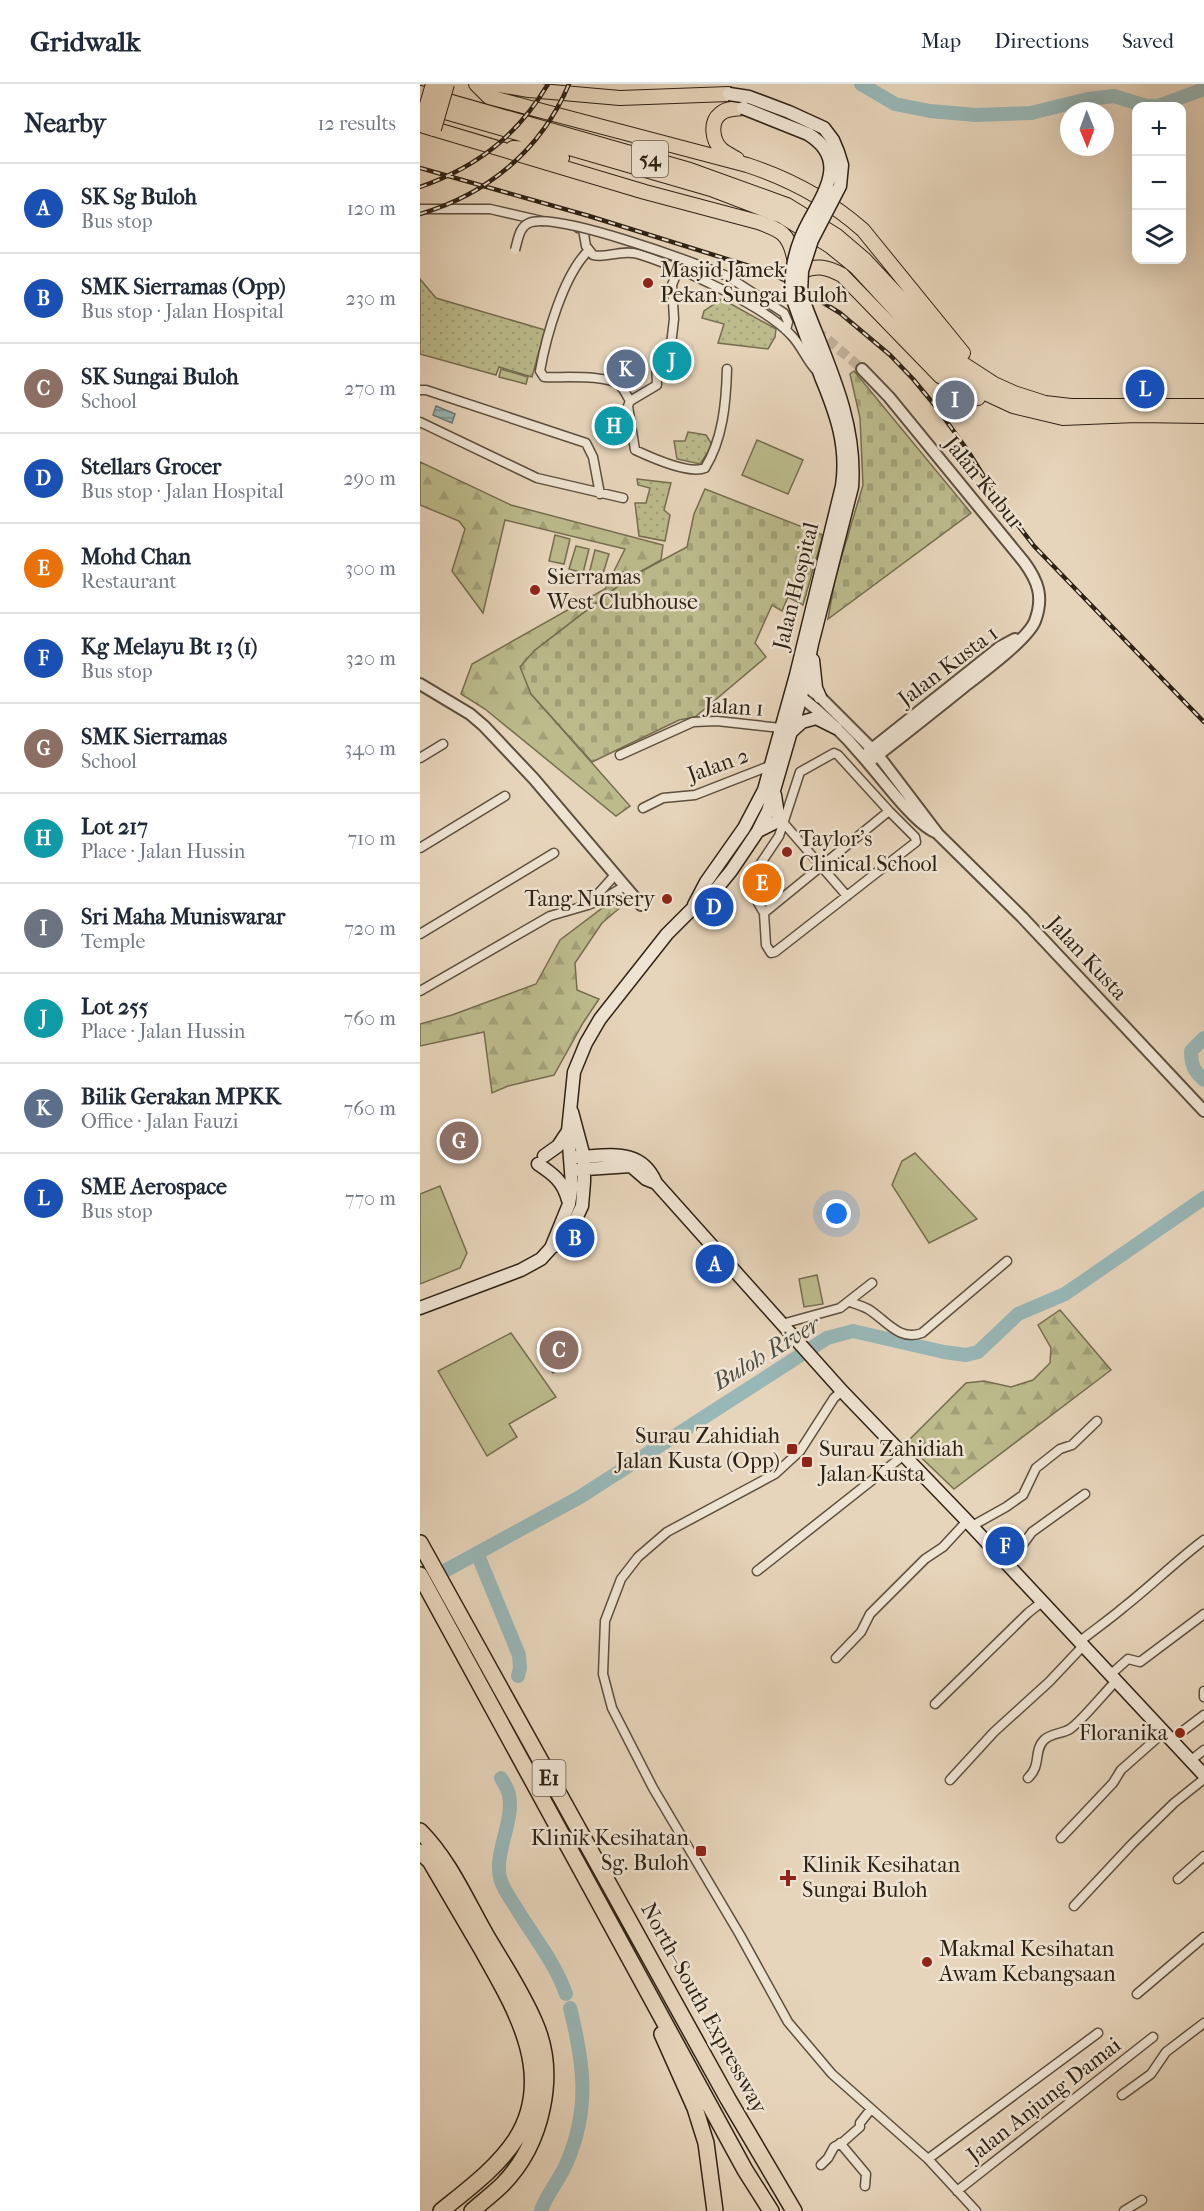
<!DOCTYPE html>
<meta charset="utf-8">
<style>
body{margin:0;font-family:"IM FELL French Canon",serif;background:#f6f6f7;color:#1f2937}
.controls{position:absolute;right:18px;top:18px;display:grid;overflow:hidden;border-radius:12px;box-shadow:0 6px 24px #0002}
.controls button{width:54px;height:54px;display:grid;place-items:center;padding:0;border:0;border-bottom:2px solid #e0e1e3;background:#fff;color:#1f2937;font:30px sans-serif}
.compass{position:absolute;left:640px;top:18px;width:54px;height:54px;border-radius:50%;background:#fff;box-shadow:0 6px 24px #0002;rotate:179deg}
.you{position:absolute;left:417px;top:1130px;width:21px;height:21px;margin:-15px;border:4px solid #fff;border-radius:50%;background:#1a73e8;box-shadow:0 0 0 9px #1a73e833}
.badge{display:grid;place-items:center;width:39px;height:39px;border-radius:50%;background:#8f2418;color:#fff;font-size:20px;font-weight:700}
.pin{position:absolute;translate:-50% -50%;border:3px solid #fff;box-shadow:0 2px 6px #0006}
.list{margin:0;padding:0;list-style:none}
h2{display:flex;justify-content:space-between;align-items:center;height:78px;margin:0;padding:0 24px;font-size:26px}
h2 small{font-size:20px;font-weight:400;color:#747a83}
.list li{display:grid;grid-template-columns:39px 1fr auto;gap:18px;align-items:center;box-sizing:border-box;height:90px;padding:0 24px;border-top:2px solid #e0e1e3}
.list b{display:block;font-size:22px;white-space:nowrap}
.list p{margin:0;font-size:20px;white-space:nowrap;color:#747a83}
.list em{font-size:20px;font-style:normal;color:#747a83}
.icon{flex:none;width:33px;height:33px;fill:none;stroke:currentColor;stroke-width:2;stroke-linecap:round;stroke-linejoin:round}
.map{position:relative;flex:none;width:784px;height:2127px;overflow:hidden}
header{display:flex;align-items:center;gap:36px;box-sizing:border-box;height:84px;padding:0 30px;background:#fff;border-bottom:2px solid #e0e1e3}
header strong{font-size:28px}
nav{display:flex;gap:33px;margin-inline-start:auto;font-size:21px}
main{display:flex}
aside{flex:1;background:#fff}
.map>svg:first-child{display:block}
.grass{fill:url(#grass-dots);stroke:#766e50;stroke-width:1.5}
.forest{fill:url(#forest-firs);stroke:#766e50;stroke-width:1.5}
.cemetery{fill:url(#cemetery-stones);stroke:#766e50;stroke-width:1.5}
.garden{fill:#bcbb8c;stroke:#766e50;stroke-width:1.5}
.water{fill:url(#water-rules);stroke:#6e7b76;stroke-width:1.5}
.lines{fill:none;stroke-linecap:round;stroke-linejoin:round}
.river{stroke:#98b7b7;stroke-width:14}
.tertiary-tunnel{stroke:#c2b19a;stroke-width:10;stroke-dasharray:10 5;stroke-linecap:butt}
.minor-casing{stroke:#5d4f3e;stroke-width:11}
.tertiary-casing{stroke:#5d4f3e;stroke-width:14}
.secondary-casing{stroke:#2f2214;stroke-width:15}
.trunk-casing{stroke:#2f2214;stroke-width:16}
.motorway-casing{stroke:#2f2214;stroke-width:18}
.minor{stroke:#efe4d3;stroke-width:8}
.tertiary{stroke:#efe4d3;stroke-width:10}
.secondary{stroke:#efe4d3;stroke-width:12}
.trunk{stroke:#e7d5bb;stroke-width:14}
.motorway{stroke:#e7d5bb;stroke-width:15}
.rail-casing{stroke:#2f2214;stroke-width:4.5}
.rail{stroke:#efe4d3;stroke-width:2;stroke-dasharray:7;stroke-linecap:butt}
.minor-bridge-casing{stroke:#5d4f3e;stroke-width:11;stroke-linecap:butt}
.secondary-bridge-casing{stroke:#2f2214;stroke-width:15;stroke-linecap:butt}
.trunk-bridge-casing{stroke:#2f2214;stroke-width:16;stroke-linecap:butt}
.minor-bridge{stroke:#efe4d3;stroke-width:8}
.secondary-bridge{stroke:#efe4d3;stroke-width:12}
.trunk-bridge{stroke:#e7d5bb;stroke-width:14}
.poi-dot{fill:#8f2418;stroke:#efe4d3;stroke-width:2}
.labels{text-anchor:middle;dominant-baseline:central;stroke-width:5;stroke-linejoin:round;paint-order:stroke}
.shield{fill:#efe4d3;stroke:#695c4d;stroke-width:1.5}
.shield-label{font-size:21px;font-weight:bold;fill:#2f2214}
.poi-label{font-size:22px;fill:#2f2214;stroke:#efe4d3;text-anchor:start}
.street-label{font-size:22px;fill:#2f2214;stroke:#efe4d3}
.water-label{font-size:24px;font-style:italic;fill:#4e4f45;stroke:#efe4d3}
</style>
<header>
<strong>Gridwalk</strong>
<nav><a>Map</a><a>Directions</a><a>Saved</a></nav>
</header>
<main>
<aside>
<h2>Nearby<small>12 results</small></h2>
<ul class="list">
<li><span class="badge" style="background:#1a4fb4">A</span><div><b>SK Sg Buloh</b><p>Bus stop</p></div><em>120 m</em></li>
<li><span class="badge" style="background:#1a4fb4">B</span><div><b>SMK Sierramas (Opp)</b><p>Bus stop · Jalan Hospital</p></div><em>230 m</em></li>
<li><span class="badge" style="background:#8d6e63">C</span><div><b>SK Sungai Buloh</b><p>School</p></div><em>270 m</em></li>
<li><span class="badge" style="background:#1a4fb4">D</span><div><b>Stellars Grocer</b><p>Bus stop · Jalan Hospital</p></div><em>290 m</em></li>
<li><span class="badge" style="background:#e8710a">E</span><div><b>Mohd Chan</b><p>Restaurant</p></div><em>300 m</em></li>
<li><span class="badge" style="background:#1a4fb4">F</span><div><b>Kg Melayu Bt 13 (1)</b><p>Bus stop</p></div><em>320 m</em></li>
<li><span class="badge" style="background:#8d6e63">G</span><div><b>SMK Sierramas</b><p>School</p></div><em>340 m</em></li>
<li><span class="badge" style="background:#0f9aa8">H</span><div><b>Lot 217</b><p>Place · Jalan Hussin</p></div><em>710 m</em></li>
<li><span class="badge" style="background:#6b7280">I</span><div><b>Sri Maha Muniswarar</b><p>Temple</p></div><em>720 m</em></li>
<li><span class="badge" style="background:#0f9aa8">J</span><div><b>Lot 255</b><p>Place · Jalan Hussin</p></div><em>760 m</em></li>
<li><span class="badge" style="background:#5c6f8a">K</span><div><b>Bilik Gerakan MPKK</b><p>Office · Jalan Fauzi</p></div><em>760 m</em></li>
<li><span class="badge" style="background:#1a4fb4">L</span><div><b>SME Aerospace</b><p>Bus stop</p></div><em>770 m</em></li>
</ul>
</aside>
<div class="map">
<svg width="784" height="2127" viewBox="0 0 784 2127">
<defs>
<pattern id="grass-dots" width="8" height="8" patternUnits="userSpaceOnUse" patternTransform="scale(1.5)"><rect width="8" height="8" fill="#bcbb8c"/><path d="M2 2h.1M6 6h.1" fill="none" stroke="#a2a078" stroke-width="1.8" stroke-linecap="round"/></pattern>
<pattern id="forest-firs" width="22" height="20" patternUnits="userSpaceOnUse" patternTransform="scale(1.5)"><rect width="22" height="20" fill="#bcbb8c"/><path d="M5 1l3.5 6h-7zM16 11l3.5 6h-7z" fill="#a2a078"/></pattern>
<pattern id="cemetery-stones" width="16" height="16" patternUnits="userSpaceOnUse" patternTransform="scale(1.5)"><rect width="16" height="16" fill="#bcbb8c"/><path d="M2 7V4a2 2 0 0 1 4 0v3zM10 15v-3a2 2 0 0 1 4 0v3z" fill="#a2a078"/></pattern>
<pattern id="water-rules" width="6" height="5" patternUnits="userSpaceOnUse" patternTransform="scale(1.5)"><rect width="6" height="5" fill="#98b7b7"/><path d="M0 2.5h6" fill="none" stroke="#7c9494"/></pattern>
</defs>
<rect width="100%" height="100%" fill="#e7d5bb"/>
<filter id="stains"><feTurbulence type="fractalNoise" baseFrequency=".00333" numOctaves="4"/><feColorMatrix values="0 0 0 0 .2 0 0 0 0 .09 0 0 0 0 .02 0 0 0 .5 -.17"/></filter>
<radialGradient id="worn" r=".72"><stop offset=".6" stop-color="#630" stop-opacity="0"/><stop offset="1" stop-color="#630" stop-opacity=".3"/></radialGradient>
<path class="grass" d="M 0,195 L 16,214 L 125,246 L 112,293 L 79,283 L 76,291 L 0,270 Z
M 302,215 L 356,245 L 355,253 L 348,265 L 298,259 L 304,240 L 282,234 L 284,227 Z
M 268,348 L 286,351 L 291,359 L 290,365 L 280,380 L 257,375 L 254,357 L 265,357 Z
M 217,395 L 251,399 L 244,426 L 250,431 L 245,457 L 219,452 L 215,419 L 226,419 L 230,404 L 218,401 Z"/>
<path class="forest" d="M 0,378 L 91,421 L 243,461 L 241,476 L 209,494 L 114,567 L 111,610 L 210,722 L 196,732 L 65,625 L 41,610 L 52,580 L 185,505 L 205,465 L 85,436 L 63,529 L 32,487 L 45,445 L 39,437 L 0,421 Z
M 202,814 L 202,822 L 182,839 L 155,879 L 157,906 L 179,915 L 163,939 L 134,991 L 88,1002 L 72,1009 L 64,948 L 0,962 L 0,940 L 32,931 L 116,900 L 140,856 L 189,819 Z
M 640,1226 L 691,1286 L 534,1405 L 486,1359 L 546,1299 L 564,1297 L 591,1303 L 613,1296 L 630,1279 L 631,1264 L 618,1241 Z"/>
<path class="cemetery" d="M 434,287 L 551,429 L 408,535 L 415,495 L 443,401 L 440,334 L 430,290 Z
M 285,405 L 403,451 L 383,521 L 368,513 L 362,527 L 352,521 L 335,559 L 346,573 L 275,633 L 259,636 L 172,678 L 111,610 L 100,583 L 114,567 L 209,494 L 267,463 L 274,430 Z"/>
<path class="garden" d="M 81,285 L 108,293 L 106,300 L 79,293 Z
M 337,356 L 383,376 L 368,410 L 322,391 Z
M 135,451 L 150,455 L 144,480 L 129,477 Z
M 156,462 L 169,465 L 163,489 L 149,485 Z
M 175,466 L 189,470 L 182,493 L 169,490 Z
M 495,1069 L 557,1135 L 509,1159 L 472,1101 L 482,1077 Z
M 20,1102 L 47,1169 L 40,1184 L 0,1200 L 0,1110 Z
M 397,1191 L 403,1220 L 384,1223 L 379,1195 Z
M 91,1249 L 136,1313 L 89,1340 L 97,1353 L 67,1372 L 18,1287 Z
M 133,1254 L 149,1278 L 133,1289 L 117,1264 Z"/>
<path class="water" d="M 16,322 L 35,330 L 32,339 L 13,331 Z"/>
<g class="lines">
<path class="river" d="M 441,0 L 475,20 L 510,27 L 556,31 L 611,29 L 668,15 L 694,12 L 726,22 L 738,22 L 784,5
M 784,954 L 771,967 C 771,981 774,987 784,996
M 57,1469 L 99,1571 L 100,1584 L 98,1592
M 10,1495 L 160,1413 L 407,1254 L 433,1247 L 524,1268 L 546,1271 L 558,1268 L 598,1230 L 645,1210 L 784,1114
M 81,1694 C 84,1699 88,1705 89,1711 C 95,1736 72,1773 81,1797 C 84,1806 90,1814 95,1822 C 112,1851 135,1878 146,1910
M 121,2127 C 124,2114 141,2094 147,2078 C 170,2025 164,1979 150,1924"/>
<path class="tertiary-tunnel" d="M 357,224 L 406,254 L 442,285"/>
<g class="minor-casing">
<path id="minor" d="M 0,125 L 70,125 L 122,137
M 158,144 L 163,145 L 166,162 L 173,171 C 186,175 200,165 218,170 C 257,182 345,222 371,251 C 381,261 386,275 395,285
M 168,167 C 143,192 126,253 120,287 L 124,293 C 142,294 186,290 199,301 C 204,305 207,312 210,317
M 307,192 L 364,229 L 368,238 L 366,246
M 251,261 L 254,235 L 252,201 L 258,186
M 236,276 L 237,301 L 210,317 L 208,322 L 215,366 C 230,373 269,391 285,384 C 303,355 306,319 307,285
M 0,306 L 6,306 L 166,359 L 173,373 L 180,410
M 0,338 L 117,394 L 203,414
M 414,669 L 418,671 L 469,727 L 495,753 L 496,758 L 355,868 L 351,869 L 346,861 L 344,829 L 327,800 L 359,752 L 380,688 Z
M 200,671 L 273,638 L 297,637 L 361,644
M 0,674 L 23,660
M 223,724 L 243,714 L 275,711 L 352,681
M 361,736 L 427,812
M 0,764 L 85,712
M 195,791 L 168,821 L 183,815 L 205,802
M 344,829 L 469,727
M 0,850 L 134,769
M 0,907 L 130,832 L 168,821
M 430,1218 C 436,1220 442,1222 448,1225 C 465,1235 479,1258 502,1249 L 587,1177
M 362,1240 L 420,1224 L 452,1199
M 422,1307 L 414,1314 L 380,1367 L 355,1390 L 247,1448 L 218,1473 L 201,1495 L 185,1537 L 183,1590 L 192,1624 L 233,1704 L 320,1851 L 368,1938 L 412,1990 L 508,2075 L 556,2127
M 552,1442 L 586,1423 L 603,1411 L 616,1384 L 640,1365 L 652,1361 L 677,1337
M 588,1481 L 612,1448 L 665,1410
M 337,1487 L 484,1371
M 659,1558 C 674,1546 690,1535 704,1523 C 732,1501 756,1477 784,1456
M 416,1574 L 441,1548 L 450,1530 L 505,1475 L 523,1463 L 547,1437
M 690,1591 L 708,1575 L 720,1578 L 784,1530
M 784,1607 L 784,1613
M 515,1620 L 608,1529 L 622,1518
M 751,1656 L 784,1631
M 770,1677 L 784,1666
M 608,1694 C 622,1681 613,1667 624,1656 C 631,1649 642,1650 650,1645 C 661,1638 685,1608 696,1597
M 530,1696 L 574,1648 L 629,1598 L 663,1562
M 641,1754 L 693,1699 L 701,1686 L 744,1648
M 758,1795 L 784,1772
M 654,1822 L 712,1760 L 754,1719 L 784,1695
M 717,1910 L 784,1853
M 702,2011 L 731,1990 L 746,1968 L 784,1939
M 420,2059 L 446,2090 L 445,2102
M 508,2075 L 678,1949
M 401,2081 L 408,2074 L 414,2063 L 423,2058 L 440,2043 L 440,2039 L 451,2025
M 537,2107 L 733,1953
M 704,2127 L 722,2116"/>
</g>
<g class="tertiary-casing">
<path id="tertiary" d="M 442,285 L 469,313 L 604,478 C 618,497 624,513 615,537 C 608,555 562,589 545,602 C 513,628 481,653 448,679
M 378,596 L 400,613 L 458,671 L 518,750 L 602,833 L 784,1027
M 0,600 L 50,630 L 64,642 L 114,695 L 221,821
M 376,609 C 401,628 424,650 444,674 C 461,693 493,738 515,748
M 448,668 L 580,563 L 595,555"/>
</g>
<g class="secondary-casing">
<path id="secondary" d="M 393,576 L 396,604 L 400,613
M 371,648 L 382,638 L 396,634 L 416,644
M 338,747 L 360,736 L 358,731 L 355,711
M 274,821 L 286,798 L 324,744 L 344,706 L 376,591 L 422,402 C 428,362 416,329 401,293 C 391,266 382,240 372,213
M 124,1072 L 138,1062 L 148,1047
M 157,1073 C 189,1072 221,1063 236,1099
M 118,1080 C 133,1090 143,1097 148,1116
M 151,1086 L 211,1082 L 226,1095 L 236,1099 L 422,1307 L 547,1437 L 784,1691
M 131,1164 L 149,1120 L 152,1101 L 148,1047 L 154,988 L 166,959 L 180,935 L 247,850 L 272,825 L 293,809 L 311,787 L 338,747 L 348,727 L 381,613 L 392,560 L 432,403 C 437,336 407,279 384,218
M 0,1224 L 101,1186 L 121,1175 L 131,1164 L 147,1154 L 162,1122 L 164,1098 L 164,1073 L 152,1028"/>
</g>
<g class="trunk-casing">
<path id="trunk" d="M 56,0 L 69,13 L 327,81 C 370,95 409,116 443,146 L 543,269
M 73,0 L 109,6 L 200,14 L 309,10
M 0,9 L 270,86 L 367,121 L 417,152 L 444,175 L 540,278 L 574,300 L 594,309 L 625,319 L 651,322 L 784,322
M 8,23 L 291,105 L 362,132 L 410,162 L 436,183 L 518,272 L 535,289 L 565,309 L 593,322 L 643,334 L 716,331 L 784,332
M 4,42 L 225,108 L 338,138 C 360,146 369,149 374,174
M 93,64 L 113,65 L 142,74
M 317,75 C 312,72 305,69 301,65 C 292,56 290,38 300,30 C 306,24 315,25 323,24
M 382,187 C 398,181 407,183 422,191 L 520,292 L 558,314"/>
</g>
<g class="motorway-casing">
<path id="motorway" d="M 0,1459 L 308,2015 L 374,2127
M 0,1491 L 325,2086 L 351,2127
M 0,1747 C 29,1776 46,1816 66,1851 C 83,1880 102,1908 115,1939 C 138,1991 122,2060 83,2100 C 73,2110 62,2118 52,2127
M 0,1768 L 10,1777 C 27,1806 44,1835 61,1864 C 93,1921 137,1990 96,2055 C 77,2084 48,2105 21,2127
M 242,1950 L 275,2024 L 286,2059 L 295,2127"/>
</g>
<use href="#minor" class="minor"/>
<use href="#tertiary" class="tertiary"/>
<use href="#secondary" class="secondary"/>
<use href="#trunk" class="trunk"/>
<use href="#motorway" class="motorway"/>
<g class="rail-casing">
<path id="rail" d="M 0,84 L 169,132 L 342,186 L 371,199 L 420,229 L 470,271 L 493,295 L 517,324 L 548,367 L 578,415 L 614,462 L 784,638
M 0,103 C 57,83 97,52 128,0
M 0,130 C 68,110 121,66 149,0"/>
</g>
<use href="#rail" class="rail"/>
<g class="minor-bridge-casing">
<path id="minor-bridge" d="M 95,166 C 98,156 99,143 109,139 C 136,127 275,179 307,192"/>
</g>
<g class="secondary-bridge-casing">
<path id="secondary-bridge" d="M 309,10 L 329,13 L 369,28 L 404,44 L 413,56 L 418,68 L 422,81 L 420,102 L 392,156 L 382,187 L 381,209 L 384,218
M 323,24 L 388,50 C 436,79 394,120 381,154 C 373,174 370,192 372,213"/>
</g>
<g class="trunk-bridge-casing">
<path id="trunk-bridge" d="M 1,41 L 13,0
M 14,45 L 27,0"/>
</g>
<use href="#minor-bridge" class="minor-bridge"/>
<use href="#secondary-bridge" class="secondary-bridge"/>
<use href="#trunk-bridge" class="trunk-bridge"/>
</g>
<g class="poi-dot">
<circle cx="228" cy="199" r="6"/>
<circle cx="115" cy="506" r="6"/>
<circle cx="367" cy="768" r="6"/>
<circle cx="247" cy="815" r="6"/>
<rect x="366" y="1359" width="12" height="12" rx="3"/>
<rect x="381" y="1372" width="12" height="12" rx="3"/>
<circle cx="760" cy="1649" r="6"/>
<rect x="275" y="1761" width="12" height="12" rx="3"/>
<path d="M365 1785h6v6h6v6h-6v6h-6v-6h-6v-6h6z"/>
<circle cx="507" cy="1878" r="6"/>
</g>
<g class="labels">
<g class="shield">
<rect x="212" y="57" width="36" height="36" rx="4.5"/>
<rect x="112.5" y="1676" width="33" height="36" rx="4.5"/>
</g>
<g class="shield-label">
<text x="230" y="75">54</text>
<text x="129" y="1694">E1</text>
</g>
<g class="poi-label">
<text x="240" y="186">Masjid Jamek<tspan x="240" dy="25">Pekan Sungai Buloh</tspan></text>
<text x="127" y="493">Sierramas<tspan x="127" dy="25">West Clubhouse</tspan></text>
<text x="379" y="755">Taylor’s<tspan x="379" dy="25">Clinical School</tspan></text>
<text x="235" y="815" text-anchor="end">Tang Nursery</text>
<text x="360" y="1352" text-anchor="end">Surau Zahidiah<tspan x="360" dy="25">Jalan Kusta (Opp)</tspan></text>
<text x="399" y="1365">Surau Zahidiah<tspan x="399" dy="25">Jalan Kusta</tspan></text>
<text x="748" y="1649" text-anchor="end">Floranika</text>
<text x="269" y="1754" text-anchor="end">Klinik Kesihatan<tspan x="269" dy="25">Sg. Buloh</tspan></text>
<text x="382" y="1781">Klinik Kesihatan<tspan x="382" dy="25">Sungai Buloh</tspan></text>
<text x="519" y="1865">Makmal Kesihatan<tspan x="519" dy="25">Awam Kebangsaan</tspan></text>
</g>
<g class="street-label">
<text transform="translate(564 399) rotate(51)">Jalan Kubur</text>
<text transform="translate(376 502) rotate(-76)">Jalan Hospital</text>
<text transform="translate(528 582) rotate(-37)">Jalan Kusta 1</text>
<text transform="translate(314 623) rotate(3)">Jalan 1</text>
<text transform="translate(298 681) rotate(-20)">Jalan 2</text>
<text transform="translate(667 874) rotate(47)">Jalan Kusta</text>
<text transform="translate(284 1924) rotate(61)">North–South Expressway</text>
<text transform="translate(624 2016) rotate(-38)">Jalan Anjung Damai</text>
</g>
<g class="water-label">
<text transform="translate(346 1269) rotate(-31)">Buloh River</text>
</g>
</g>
<rect width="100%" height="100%" filter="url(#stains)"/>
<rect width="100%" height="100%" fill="url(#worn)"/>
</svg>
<div class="controls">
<button>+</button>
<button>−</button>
<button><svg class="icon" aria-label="layers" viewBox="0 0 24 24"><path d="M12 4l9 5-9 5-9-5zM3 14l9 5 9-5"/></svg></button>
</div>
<svg class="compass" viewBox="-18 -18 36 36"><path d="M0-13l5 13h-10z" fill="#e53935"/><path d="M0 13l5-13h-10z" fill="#747a83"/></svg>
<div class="you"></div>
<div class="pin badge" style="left:295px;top:1180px;background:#1a4fb4">A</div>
<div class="pin badge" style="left:155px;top:1154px;background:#1a4fb4">B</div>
<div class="pin badge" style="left:139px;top:1266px;background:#8d6e63">C</div>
<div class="pin badge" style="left:294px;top:823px;background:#1a4fb4">D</div>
<div class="pin badge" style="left:342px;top:799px;background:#e8710a">E</div>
<div class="pin badge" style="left:585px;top:1462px;background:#1a4fb4">F</div>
<div class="pin badge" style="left:39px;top:1057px;background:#8d6e63">G</div>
<div class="pin badge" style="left:194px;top:342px;background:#0f9aa8">H</div>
<div class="pin badge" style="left:535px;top:316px;background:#6b7280">I</div>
<div class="pin badge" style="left:252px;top:277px;background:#0f9aa8">J</div>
<div class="pin badge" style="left:206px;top:285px;background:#5c6f8a">K</div>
<div class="pin badge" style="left:725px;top:305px;background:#1a4fb4">L</div>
</div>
</main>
